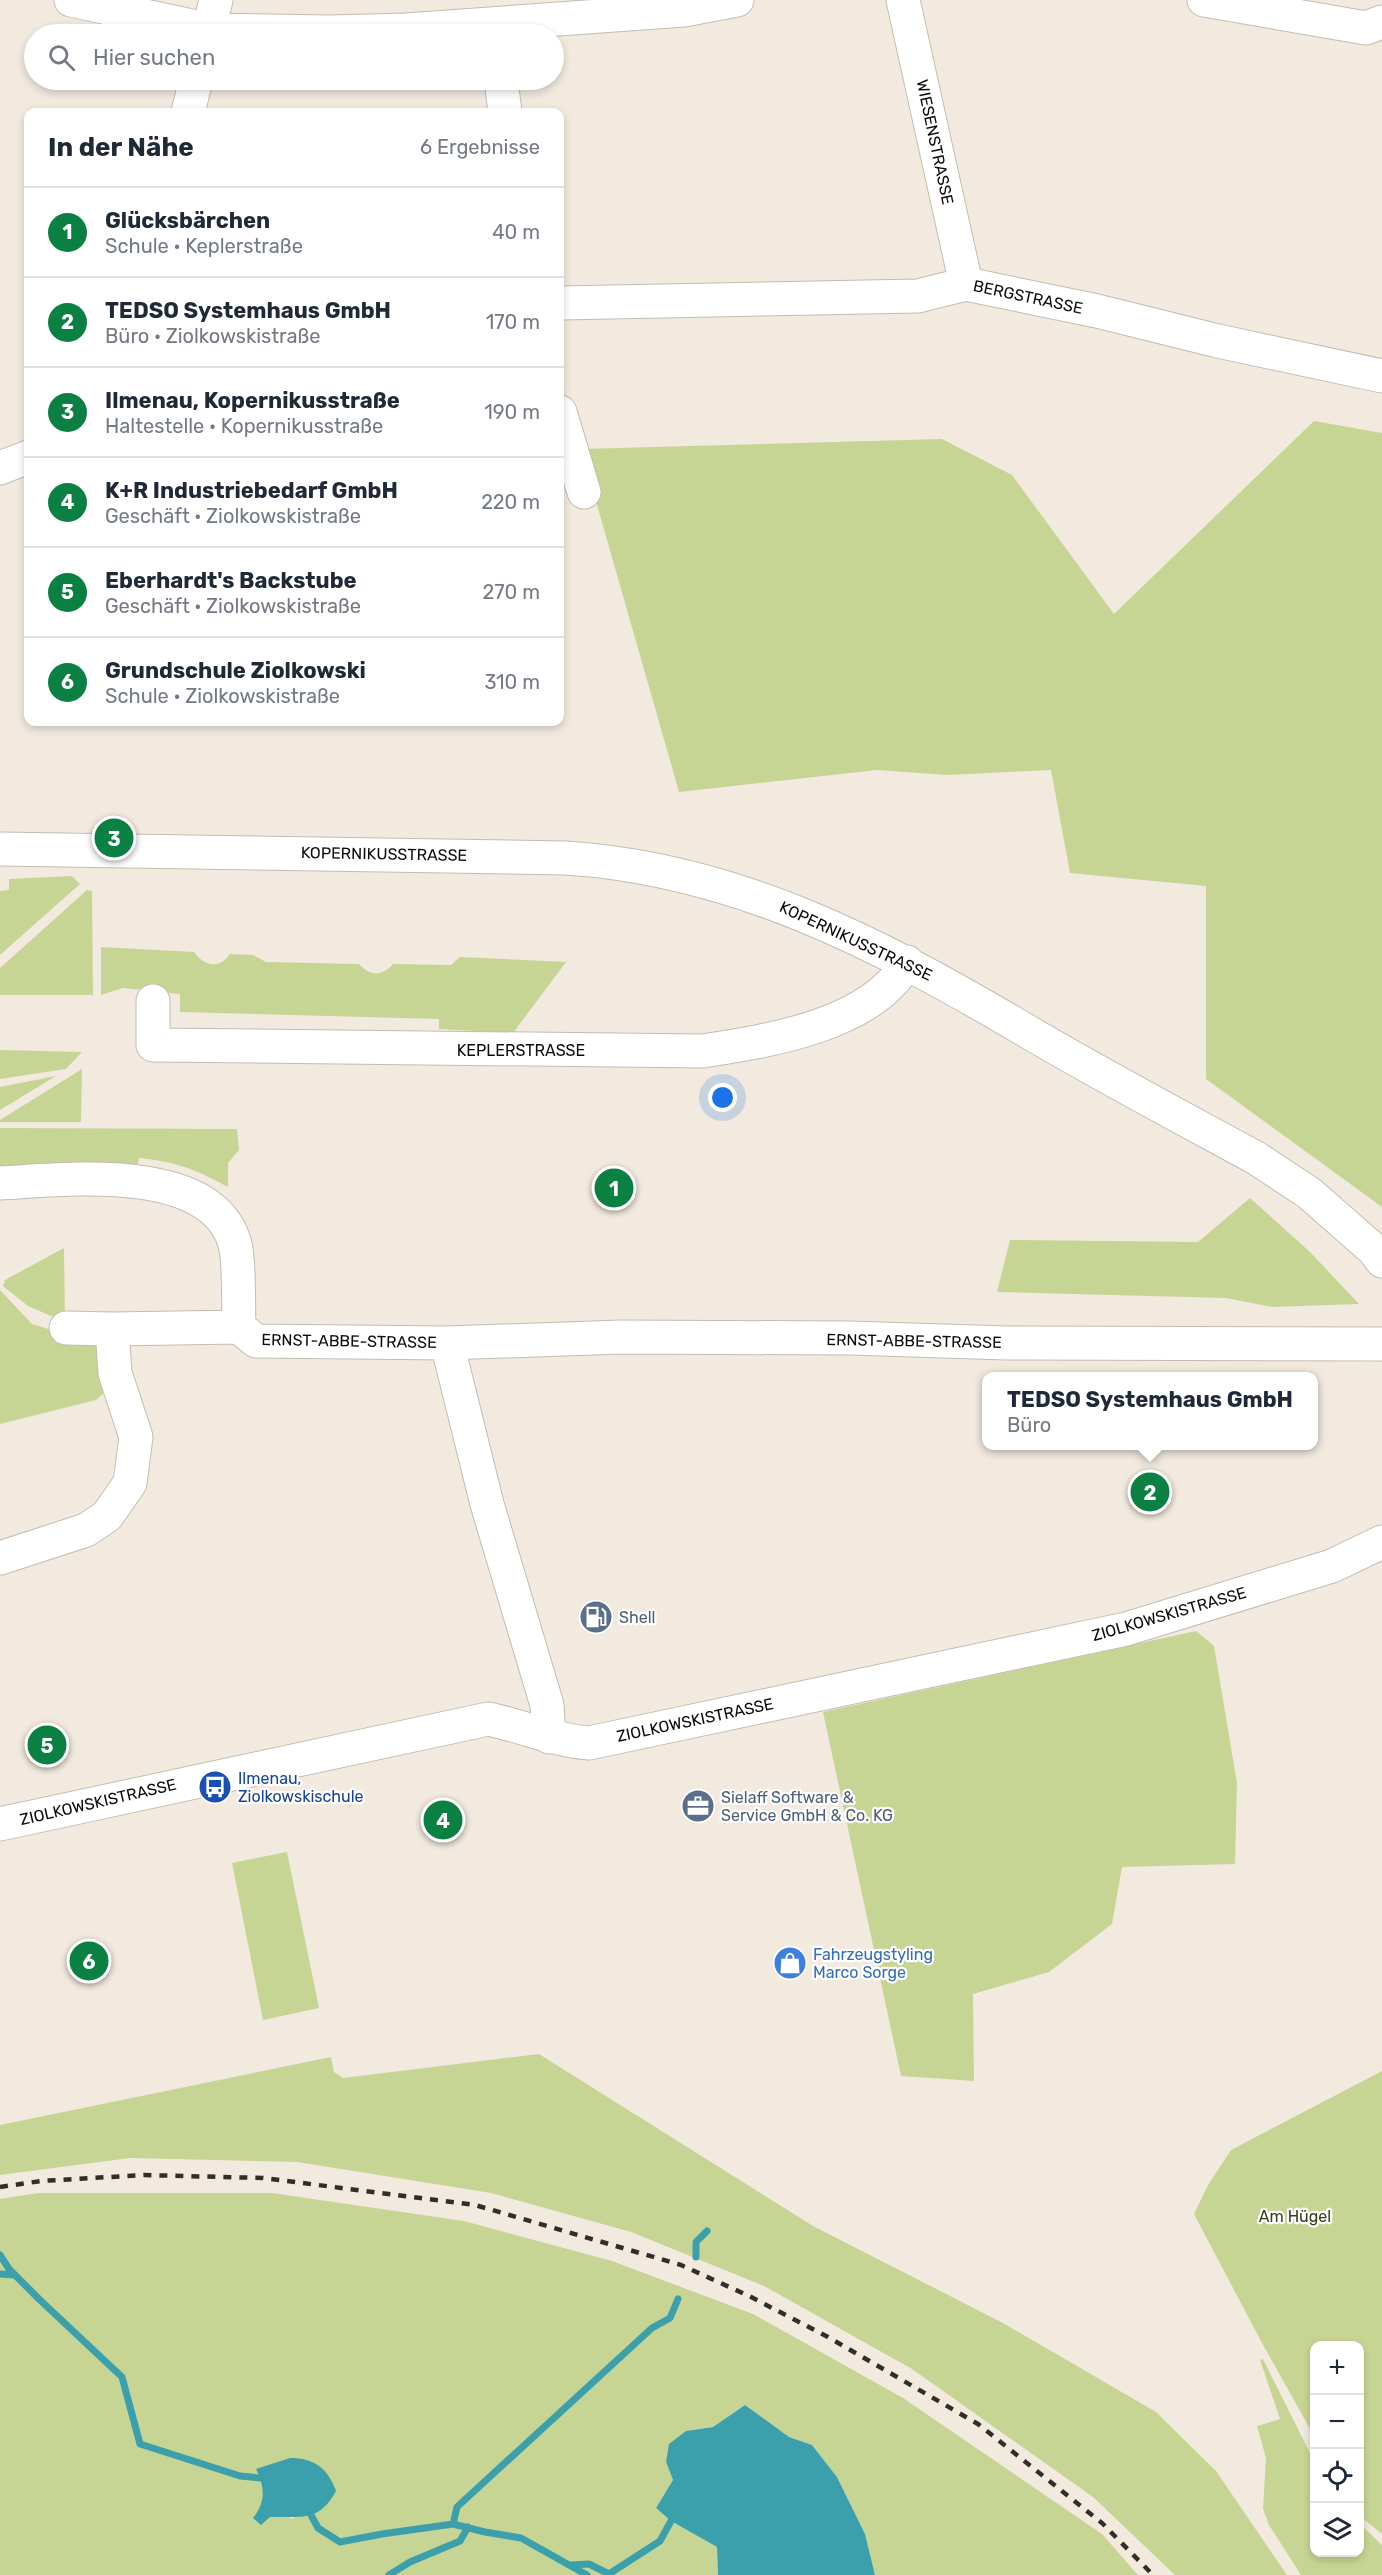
<!DOCTYPE html>
<html lang="de">
<meta charset="utf-8">
<style>
body{margin:0;font-family:Rubik,sans-serif;background:#f2f2f3;color:#1f2937}
.controls{position:absolute;right:18px;bottom:18px;display:grid;overflow:hidden;border-radius:12px;box-shadow:0 3px 9px #0003}
.controls button{width:54px;height:54px;display:grid;place-items:center;padding:0;border:0;border-bottom:2px solid #e0e1e3;background:#fff;color:#1f2937;font:30px sans-serif}
.you{position:absolute;left:723px;top:1098px;width:21px;height:21px;margin:-15px;border:4px solid #fff;border-radius:50%;background:#1a73e8;box-shadow:0 0 0 9px #1a73e833}
.badge{display:grid;place-items:center;width:39px;height:39px;border-radius:50%;background:#0b8043;color:#fff;font-size:20px;font-weight:700}
.pin{position:absolute;translate:-50% -50%;border:3px solid #fff;box-shadow:0 2px 6px #0006}
.popup{position:absolute;left:982px;top:1372px;width:336px;height:78px;box-sizing:border-box;display:grid;place-content:center;border-radius:12px;background:#fff;filter:drop-shadow(0 2px 4px #0005);font-size:20px;white-space:nowrap;color:#747a83}
.popup b{font-size:22px;color:#1f2937}
.popup::after{content:'';position:absolute;left:50%;top:100%;margin-left:-12px;border:12px solid transparent;border-top-color:#fff}
.list{margin:0;padding:0;list-style:none}
h2{display:flex;justify-content:space-between;align-items:center;height:78px;margin:0;padding:0 24px;font-size:26px}
h2 small{font-size:20px;font-weight:400;color:#747a83}
.list li{display:grid;grid-template-columns:39px 1fr auto;gap:18px;align-items:center;box-sizing:border-box;height:90px;padding:0 24px;border-top:2px solid #e0e1e3}
.list b{display:block;font-size:22px;white-space:nowrap}
.list p{margin:0;font-size:20px;white-space:nowrap;color:#747a83}
.list em{font-size:20px;font-style:normal;color:#747a83}
.icon{flex:none;width:33px;height:33px;fill:none;stroke:currentColor;stroke-width:2;stroke-linecap:round;stroke-linejoin:round}
.map{position:relative;flex:none;width:1382px;height:2575px;overflow:hidden}
.search{position:absolute;background:#fff;box-shadow:0 3px 9px #0003;left:24px;top:24px;width:540px;height:66px;display:flex;align-items:center;gap:15px;box-sizing:border-box;padding:0 21px;border-radius:33px;color:#747a83;font-size:22px}
.panel{position:absolute;background:#fff;box-shadow:0 3px 9px #0003;left:24px;top:108px;width:540px;height:618px;border-radius:12px}
.map>svg:first-child{display:block}
.green{fill:#c7d594;fill-rule:evenodd}
.water{fill:#3ba0ac}
.lines{fill:none;stroke-linecap:round;stroke-linejoin:round}
.stream{stroke:#3ba0ac;stroke-width:7}
.minor-casing{stroke:#c3bcb1;stroke-width:35}
.minor{stroke:#fff;stroke-width:33}
.rail{stroke:#312e29;stroke-width:4.5;stroke-dasharray:8 8;stroke-linecap:butt}
.labels{text-anchor:middle;dominant-baseline:central;stroke-width:4.5;stroke-linejoin:round;paint-order:stroke}
.street-label{font-size:16px;fill:#0e0c08;stroke:#fff}
.service-label{font-size:16px;fill:#4e5e75;stroke:#fff;text-anchor:start}
.transit-label{font-size:16px;fill:#164399;stroke:#fff;text-anchor:start}
.shop-label{font-size:16px;fill:#366cbe;stroke:#fff;text-anchor:start}
.park-label{font-size:16px;fill:#373e18;stroke:#fff}
</style>
<div class="map">
<svg width="1382" height="2575" viewBox="0 0 1382 2575">
<rect width="100%" height="100%" fill="#f2eadf"/>
<path class="green" d="M 1314,421 L 1382,433 L 1382,1207 L 1206,1079 L 1206,886 L 1070,873 L 1051,770 L 948,775 L 877,770 L 679,792 L 581,449 L 942,439 L 1012,475 L 1114,614 Z
M 72,876 L 80,884 L 0,955 L 0,891 L 9,890 L 9,879 Z
M 87,890 L 92,891 L 93,995 L 0,995 L 0,968 Z
M 101,947 L 194,952 C 204,966 219,970 230,954 L 253,955 L 266,962 L 359,964 C 370,976 382,977 393,964 L 451,965 L 460,957 L 566,962 L 513,1033 L 439,1029 L 439,1019 L 180,1012 L 180,994 L 123,988 L 101,995 Z
M 0,1050 L 82,1052 L 66,1069 L 0,1079 Z
M 82,1069 L 81,1122 L 0,1122 L 0,1120 Z
M 56,1076 L 0,1110 L 0,1087 Z
M 0,1128 L 237,1129 L 239,1150 L 228,1163 L 228,1187 C 195,1169 177,1162 139,1158 L 138,1164 L 55,1164 L 0,1167 Z
M 1250,1198 L 1310,1252 L 1359,1304 L 1272,1307 L 1226,1298 L 997,1292 L 1010,1240 L 1198,1242 Z
M 64,1248 L 65,1322 L 28,1306 L 3,1286 L 5,1280 Z
M 0,1290 L 32,1324 L 101,1345 L 103,1394 L 96,1400 L 0,1424 Z
M 1196,1631 L 1214,1646 L 1237,1783 L 1235,1864 L 1122,1867 L 1112,1924 L 1049,1972 L 973,1994 L 974,2081 L 901,2076 L 823,1712 Z
M 287,1852 L 319,2008 L 263,2020 L 232,1863 Z
M 539,2054 L 813,2226 L 1003,2323 L 1156,2412 L 1216,2471 L 1287,2575 L 1175,2575 L 1093,2497 L 912,2369 L 764,2286 L 631,2232 L 491,2193 L 297,2162 L 130,2158 L 0,2175 L 0,2125 L 331,2057 L 334,2072 L 343,2078 Z
M 1382,2071 L 1382,2534 L 1360,2516 L 1360,2346 L 1314,2346 L 1314,2436 L 1262,2343 L 1194,2214 L 1208,2185 L 1231,2150 Z
M 38,2193 L 272,2193 L 464,2221 L 612,2261 L 753,2314 L 903,2398 L 1102,2534 L 1138,2575 L 875,2575 L 865,2534 L 837,2477 L 812,2445 L 789,2437 L 745,2405 L 713,2427 L 686,2431 L 666,2462 L 673,2480 L 656,2508 L 671,2521 L 717,2547 L 718,2575 L 0,2575 L 0,2199 ZM 264,2486 L 295,2519 L 284,2516 L 253,2518 L 262,2506 Z
M 1263,2359 L 1314,2461 L 1314,2552 L 1360,2552 L 1360,2524 L 1382,2545 L 1382,2575 L 1301,2575 L 1269,2525 L 1263,2509 L 1266,2458 L 1257,2426 L 1280,2419 L 1260,2360 Z"/>
<path class="water" d="M 745,2405 L 789,2437 L 812,2445 L 837,2477 L 865,2534 L 875,2575 L 718,2575 L 717,2547 L 671,2521 L 656,2508 L 673,2480 L 666,2462 L 669,2444 L 686,2431 L 713,2427 Z
M 290,2458 C 314,2458 328,2468 336,2491 C 319,2523 300,2516 270,2517 L 261,2525 L 253,2518 C 266,2501 265,2488 256,2469 Z"/>
<g class="lines">
<path class="stream" d="M 0,2255 L 9,2269 L 40,2300 L 122,2377 L 140,2444 L 240,2476 L 260,2478
M 696,2257 L 696,2242 L 707,2231
M 0,2274 L 15,2275
M 311,2515 L 318,2528 L 340,2542 L 382,2534 L 453,2524 L 485,2532 L 521,2538 L 587,2575
M 453,2524 L 457,2507 L 652,2328 L 670,2318 L 678,2299
M 571,2565 L 589,2564 L 609,2574 L 660,2541 L 671,2521
M 389,2575 L 410,2562 L 460,2541 L 468,2527"/>
<g class="minor-casing">
<path id="minor" d="M 71,0 L 210,30 L 329,32 L 406,30 L 684,10 L 737,0
M 903,0 L 966,284
M 1204,0 L 1366,28 L 1382,22
M 208,34 L 216,0
M 501,80 L 505,112
M 188,112 L 196,80
M 560,303 L 918,296 L 966,284 L 1097,311 L 1218,341 L 1382,376
M 560,412 L 584,492
M 0,468 L 28,457
M 0,849 L 566,858 C 737,869 881,945 1025,1030 C 1101,1075 1179,1116 1256,1158 L 1309,1193 L 1374,1250 L 1382,1261
M 153,1001 L 153,1045 L 703,1051 C 768,1041 873,1025 907,962
M 0,1183 C 64,1180 212,1161 235,1244 C 240,1263 238,1305 239,1327 L 256,1341 L 447,1343 L 621,1337 L 849,1338 L 1007,1343 L 1382,1344
M 66,1328 L 112,1329
M 447,1343 L 487,1504 L 547,1705 L 549,1737
M 0,1558 L 86,1530 L 107,1516 L 130,1483 L 136,1437 L 115,1373 L 112,1329 L 239,1327
M 0,1824 L 488,1719 C 522,1726 553,1740 589,1743 L 1126,1629 L 1332,1566 L 1382,1542"/>
</g>
<use href="#minor" class="minor"/>
<path class="rail" d="M 0,2187 L 41,2181 L 144,2175 L 263,2178 L 475,2205 L 681,2265 L 749,2296 L 828,2337 L 978,2424 L 1102,2523 L 1153,2575"/>
</g>
<defs>
<g id="fuel-disc" transform="scale(1.725)"><circle r="9.5" fill="#5c6f8a" stroke="#fff"/><path d="M-5.5-6h7V0h2V4h1.3V-2.5L3-4.5l.8-.8L6-3V5H2.5V1h-1V6h-7ZM-4.2-4.7v3.2H.2V-4.7Z" fill="#fff"/></g>
<g id="bus-disc" transform="scale(1.725)"><circle r="9.5" fill="#1a4fb4" stroke="#fff"/><path d="M-5-6H5V4H4V6H2V4H-2V6H-4V4H-5ZM-3.5-4V0h7V-4ZM-3.5 1.2v1.5H-2V1.2ZM2 1.2v1.5H3.5V1.2Z" fill="#fff"/></g>
<g id="office-disc" transform="scale(1.725)"><circle r="9.5" fill="#5c6f8a" stroke="#fff"/><path d="M-6-3h4V-5.5h4V-3h4V5H-6ZM-1-4.5V-3h2v-1.5ZM-6 0V1H6V0Z" fill="#fff"/></g>
<g id="shop-disc" transform="scale(1.725)"><circle r="9.5" fill="#3f7fe0" stroke="#fff"/><path d="M-5-2.5h2.3a2.7 3.5 0 0 1 5.4 0H5L5.5 6h-11ZM-1.5-2.5h3a1.5 2.3 0 0 0-3 0Z" fill="#fff"/></g>
</defs>
<g fill-rule="evenodd">
<use href="#fuel-disc" x="596" y="1617"/>
<use href="#bus-disc" x="215" y="1787"/>
<use href="#office-disc" x="698" y="1806"/>
<use href="#shop-disc" x="790" y="1963"/>
</g>
<g class="labels">
<g class="street-label">
<text transform="translate(935 142) rotate(78)">WIESENSTRASSE</text>
<text transform="translate(1028 297) rotate(12)">BERGSTRASSE</text>
<text transform="translate(384 854) rotate(1)">KOPERNIKUSSTRASSE</text>
<text transform="translate(856 941) rotate(25)">KOPERNIKUSSTRASSE</text>
<text x="521" y="1050">KEPLERSTRASSE</text>
<text transform="translate(349 1341) rotate(1)">ERNST-ABBE-STRASSE</text>
<text transform="translate(914 1341) rotate(1)">ERNST-ABBE-STRASSE</text>
<text transform="translate(1169 1614) rotate(-16)">ZIOLKOWSKISTRASSE</text>
<text transform="translate(695 1720) rotate(-12)">ZIOLKOWSKISTRASSE</text>
<text transform="translate(98 1802) rotate(-13)">ZIOLKOWSKISTRASSE</text>
</g>
<g class="service-label">
<text x="619" y="1617">Shell</text>
<text x="721" y="1797">Sielaff Software &amp;<tspan x="721" dy="18">Service GmbH &amp; Co. KG</tspan></text>
</g>
<g class="transit-label">
<text x="238" y="1778">Ilmenau,<tspan x="238" dy="18">Ziolkowskischule</tspan></text>
</g>
<g class="shop-label">
<text x="813" y="1954">Fahrzeugstyling<tspan x="813" dy="18">Marco Sorge</tspan></text>
</g>
<g class="park-label">
<text x="1295" y="2216">Am Hügel</text>
</g>
</g>
</svg>
<div class="controls">
<button>+</button>
<button>−</button>
<button><svg class="icon" aria-label="locate" viewBox="0 0 24 24"><circle cx="12" cy="12" r="6"/><path d="M12 2v4M12 18v4M2 12h4M18 12h4"/></svg></button>
<button><svg class="icon" aria-label="layers" viewBox="0 0 24 24"><path d="M12 4l9 5-9 5-9-5zM3 14l9 5 9-5"/></svg></button>
</div>
<div class="you"></div>
<div class="pin badge" style="left:614px;top:1188px">1</div>
<div class="pin badge" style="left:1150px;top:1492px">2</div>
<div class="popup"><b>TEDSO Systemhaus GmbH</b>Büro</div>
<div class="pin badge" style="left:114px;top:838px">3</div>
<div class="pin badge" style="left:443px;top:1820px">4</div>
<div class="pin badge" style="left:47px;top:1745px">5</div>
<div class="pin badge" style="left:89px;top:1961px">6</div>
<div class="search"><svg class="icon" aria-label="search" viewBox="0 0 24 24"><circle cx="10" cy="10" r="6"/><path d="M15 15l6 6"/></svg>Hier suchen</div>
<section class="panel">
<h2>In der Nähe<small>6 Ergebnisse</small></h2>
<ul class="list">
<li><span class="badge">1</span><div><b>Glücksbärchen</b><p>Schule · Keplerstraße</p></div><em>40 m</em></li>
<li><span class="badge">2</span><div><b>TEDSO Systemhaus GmbH</b><p>Büro · Ziolkowskistraße</p></div><em>170 m</em></li>
<li><span class="badge">3</span><div><b>Ilmenau, Kopernikusstraße</b><p>Haltestelle · Kopernikusstraße</p></div><em>190 m</em></li>
<li><span class="badge">4</span><div><b>K+R Industriebedarf GmbH</b><p>Geschäft · Ziolkowskistraße</p></div><em>220 m</em></li>
<li><span class="badge">5</span><div><b>Eberhardt's Backstube</b><p>Geschäft · Ziolkowskistraße</p></div><em>270 m</em></li>
<li><span class="badge">6</span><div><b>Grundschule Ziolkowski</b><p>Schule · Ziolkowskistraße</p></div><em>310 m</em></li>
</ul>
</section>
</div>
